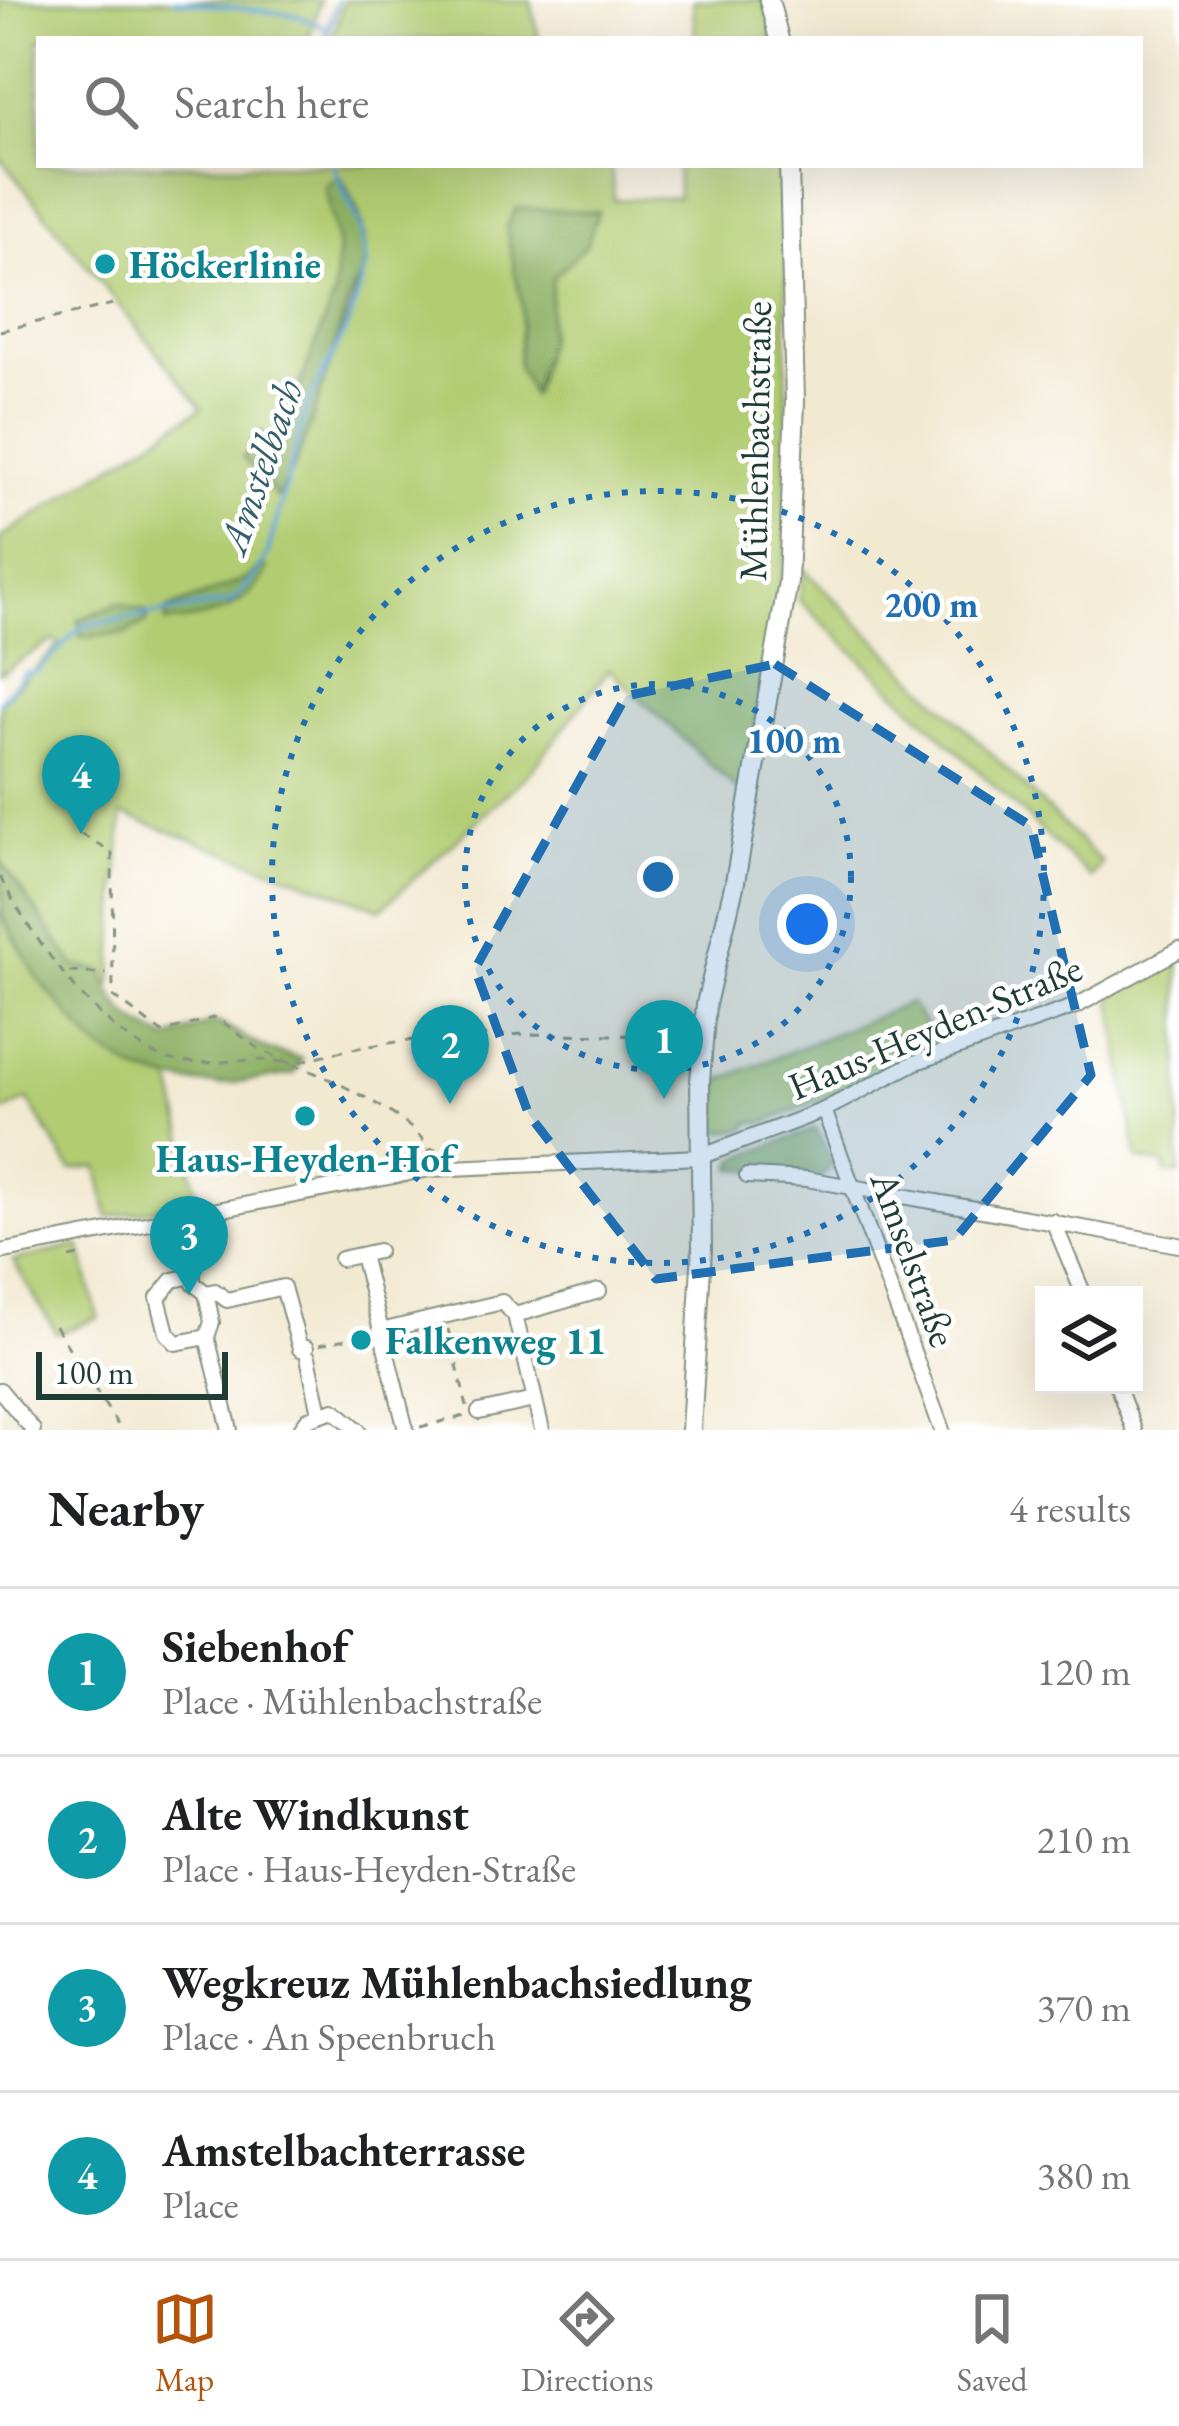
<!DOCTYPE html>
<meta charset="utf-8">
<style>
body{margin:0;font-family:"EB Garamond",serif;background:#f6f6f6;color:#202124}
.controls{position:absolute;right:36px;bottom:36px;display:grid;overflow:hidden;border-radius:0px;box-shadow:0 12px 48px #0002}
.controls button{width:108px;height:108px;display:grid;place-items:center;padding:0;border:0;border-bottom:3px solid #e0e0e0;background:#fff;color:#202124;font:60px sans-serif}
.scale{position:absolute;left:36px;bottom:30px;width:192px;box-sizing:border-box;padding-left:12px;border:6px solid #1f3d34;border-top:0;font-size:33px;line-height:42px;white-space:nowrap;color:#1f3d34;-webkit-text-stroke:9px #fff;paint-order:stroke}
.you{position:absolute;left:807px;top:924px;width:42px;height:42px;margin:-30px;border:9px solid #fff;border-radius:50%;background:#1a73e8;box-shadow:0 0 0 18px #1a73e833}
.badge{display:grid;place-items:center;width:78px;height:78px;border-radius:50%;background:#b45309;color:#fff;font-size:39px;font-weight:700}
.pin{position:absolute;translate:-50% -99px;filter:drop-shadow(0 3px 6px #0008)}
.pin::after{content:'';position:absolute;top:63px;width:42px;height:36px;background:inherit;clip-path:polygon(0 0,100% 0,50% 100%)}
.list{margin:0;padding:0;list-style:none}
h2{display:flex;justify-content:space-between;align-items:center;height:156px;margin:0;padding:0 48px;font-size:51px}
h2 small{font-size:39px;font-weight:400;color:#757577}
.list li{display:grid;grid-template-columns:78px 1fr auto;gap:36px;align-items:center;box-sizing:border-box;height:168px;padding:0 48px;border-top:3px solid #e0e0e0}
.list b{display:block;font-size:45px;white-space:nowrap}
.list p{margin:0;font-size:39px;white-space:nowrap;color:#757577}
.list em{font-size:39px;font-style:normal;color:#757577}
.icon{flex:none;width:66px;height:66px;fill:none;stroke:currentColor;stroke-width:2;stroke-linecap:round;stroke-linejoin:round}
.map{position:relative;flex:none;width:1179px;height:1430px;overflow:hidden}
.search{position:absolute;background:#fff;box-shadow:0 12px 48px #0002;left:36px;right:36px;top:36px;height:132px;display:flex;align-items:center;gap:30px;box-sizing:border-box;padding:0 42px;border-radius:0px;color:#757577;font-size:45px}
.sheet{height:828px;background:#fff}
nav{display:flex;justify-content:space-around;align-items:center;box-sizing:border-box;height:168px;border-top:3px solid #e0e0e0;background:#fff;font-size:33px;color:#757577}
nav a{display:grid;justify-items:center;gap:6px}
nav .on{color:#b45309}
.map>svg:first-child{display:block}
.green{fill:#b2cc72;stroke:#688453;stroke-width:3;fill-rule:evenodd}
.forest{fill:#8db064;stroke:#56764c;stroke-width:3}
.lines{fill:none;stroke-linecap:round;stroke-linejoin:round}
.stream{stroke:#5ba2d1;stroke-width:4.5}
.street-casing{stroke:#889382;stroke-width:18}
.secondary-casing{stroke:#889382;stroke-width:22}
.path{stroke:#889382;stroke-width:3;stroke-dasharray:9 9;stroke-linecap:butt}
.street{stroke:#fff;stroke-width:14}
.secondary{stroke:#fff;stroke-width:18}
.marked{fill:#1f6fb2;fill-opacity:0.2;stroke:#1f6fb2;stroke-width:9;stroke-dasharray:24 15;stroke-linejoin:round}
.ring{fill:none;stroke:#1f6fb2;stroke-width:6;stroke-dasharray:6 12}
.culture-dot{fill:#0f9aa8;stroke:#fff;stroke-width:4.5}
.labels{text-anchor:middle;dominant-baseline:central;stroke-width:9;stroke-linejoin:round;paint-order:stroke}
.culture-label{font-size:39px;font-weight:bold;fill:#0d838f;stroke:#fff;text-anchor:start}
.street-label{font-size:39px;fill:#1f3d34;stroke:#fff}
.water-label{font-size:42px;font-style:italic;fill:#34606b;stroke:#fff}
.centre{fill:#1f6fb2;stroke:#fff;stroke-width:6}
.ring-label{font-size:36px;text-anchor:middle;font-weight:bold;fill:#1f6fb2;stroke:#fff;stroke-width:9;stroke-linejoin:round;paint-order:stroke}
</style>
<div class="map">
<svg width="1179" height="1430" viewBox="0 0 1179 1430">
<rect width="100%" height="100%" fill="#fff"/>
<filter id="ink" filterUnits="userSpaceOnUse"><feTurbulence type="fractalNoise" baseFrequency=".00833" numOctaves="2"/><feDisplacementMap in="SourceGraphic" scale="24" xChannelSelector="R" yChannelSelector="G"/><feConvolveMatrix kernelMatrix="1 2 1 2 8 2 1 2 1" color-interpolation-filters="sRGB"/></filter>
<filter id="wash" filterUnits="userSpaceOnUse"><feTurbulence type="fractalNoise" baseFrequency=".004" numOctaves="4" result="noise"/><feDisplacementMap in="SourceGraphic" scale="48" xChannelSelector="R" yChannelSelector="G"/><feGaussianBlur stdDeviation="2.7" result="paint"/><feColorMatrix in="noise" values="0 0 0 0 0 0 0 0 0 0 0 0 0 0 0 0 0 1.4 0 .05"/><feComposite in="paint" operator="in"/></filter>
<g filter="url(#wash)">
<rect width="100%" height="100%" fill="#f2e9d1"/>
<path class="green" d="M 0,0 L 320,0 L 309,39 L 39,39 L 39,165 L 611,165 L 614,200 L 678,197 L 677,165 L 786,165 L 787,545 L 744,796 L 609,669 L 530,772 L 381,909 L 122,814 L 112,982 L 108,987 L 103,971 L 75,966 L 0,860 L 0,702 L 60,645 L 54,640 L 0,673 L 0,538 L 202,408 L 0,158 ZM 325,186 L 358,286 L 293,470 L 277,496 L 275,450 L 334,296 L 338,247 ZM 597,212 C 587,250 559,260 552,282 C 541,317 546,355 531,394 L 518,366 L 522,307 L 507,228 Z
M 344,0 L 531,0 L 539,39 L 332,39 Z
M 693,0 L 763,0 L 774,39 L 695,39 Z
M 804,569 L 1102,863 L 1091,878 L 799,600 Z
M 0,913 C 46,987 83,1056 172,1081 L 198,1201 L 108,1217 L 98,1167 L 71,1170 L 28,1100 L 0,1113 Z
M 1177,955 L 1179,962 L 1179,1175 L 1165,1172 L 1165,1165 L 1137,1159 L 1111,994 Z
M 910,1003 L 942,1049 L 766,1122 L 748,1123 L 747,1129 L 717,1132 L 718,1081 Z
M 80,1245 L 98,1318 L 57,1334 L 13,1261 Z"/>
<path class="forest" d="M 340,176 C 355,201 366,225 365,255 C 365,276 353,287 347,306 C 326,370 313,438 277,497 L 243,458 L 261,431 L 276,449 L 334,296 L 338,247 L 325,186 Z
M 516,208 L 598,212 L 587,244 L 553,278 L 547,342 L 532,396 L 518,366 L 522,307 L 506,228 Z
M 262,564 L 267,569 C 250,608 206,621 166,622 L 166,610 L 248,578 Z
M 119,603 L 147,612 L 147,622 L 125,634 L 81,637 L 78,620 Z
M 0,860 L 75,966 L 103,971 C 116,1011 129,1021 168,1039 L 215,1021 L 266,1049 L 302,1059 L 294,1074 L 219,1085 L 172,1081 L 136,1071 L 96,1046 L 39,980 L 2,917 Z
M 816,1128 L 834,1164 L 823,1176 L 733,1169 L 735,1159 Z"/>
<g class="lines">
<path class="stream" d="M 174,0 L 295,15 L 329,29
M 325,39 L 338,0
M 0,702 L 24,673 L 38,671 L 83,625 L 232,602 L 254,578 L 267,556 L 306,409 L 350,320 L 366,265 L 361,229 L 333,165"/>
</g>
</g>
<g filter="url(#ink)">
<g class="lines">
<g class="street-casing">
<path id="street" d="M 824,1110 L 942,1430
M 747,1176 L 807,1179 L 1179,1245
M 177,1217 L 194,1284 L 206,1293 L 212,1322 L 207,1337 L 230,1430
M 1053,1221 L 1084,1295
M 0,1252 L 430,1169 L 700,1157 L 824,1110 L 914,1063 L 1076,1006 L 1179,950
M 362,1255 L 406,1430
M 341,1259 L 378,1251
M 193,1276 L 173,1280 L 158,1298 L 167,1333 L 176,1343 L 207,1337
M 206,1293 L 215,1291 L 227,1300 L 283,1287 L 300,1349 L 306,1348
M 515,1315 L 599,1291
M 381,1331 L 502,1302 L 515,1315 L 542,1430
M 308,1357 L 320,1413
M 1117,1385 L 1134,1430
M 0,1390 L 33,1430
M 479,1412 L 534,1400
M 300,1430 L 308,1419 L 334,1410 L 358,1430"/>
</g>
<g class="secondary-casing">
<path id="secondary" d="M 769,0 L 779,39
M 691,1430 L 702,1249 L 700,1081 L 706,1004 L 735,882 L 788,582 L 795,401 L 789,165"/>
</g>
<path class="path" d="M 0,331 L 113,304
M 81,834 L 112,852 L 113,996 L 162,1033 L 216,1017 L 259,1049 L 292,1064 C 414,1026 561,1034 690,1037
M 0,877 C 31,936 93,1024 154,1054 C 197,1074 247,1052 291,1064 C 322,1073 418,1119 428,1149
M 69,972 L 106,974
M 411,1157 L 433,1149 L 451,1155
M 70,1258 L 79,1256 L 78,1249
M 55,1326 L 121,1430
M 448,1329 L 467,1407
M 319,1345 L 368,1334
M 420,1427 L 469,1415"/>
<use href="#street" class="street"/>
<use href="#secondary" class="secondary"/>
</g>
</g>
<path class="marked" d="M 775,664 L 1031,826 L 1091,1075 L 954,1240 L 656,1279 L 529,1115 L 475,969 L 626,696 Z"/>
<g class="ring">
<circle cx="658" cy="877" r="193"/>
<circle cx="658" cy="877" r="386"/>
</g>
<g class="culture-dot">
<circle cx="105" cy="264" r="12"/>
<circle cx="305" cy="1116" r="12"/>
<circle cx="361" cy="1340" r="12"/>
</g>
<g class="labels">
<g class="culture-label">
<text x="129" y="264">Höckerlinie</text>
<text x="305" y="1158" text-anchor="middle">Haus-Heyden-Hof</text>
<text x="385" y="1340">Falkenweg 11</text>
</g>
<g class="street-label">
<text transform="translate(755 441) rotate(-89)">Mühlenbachstraße</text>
<text transform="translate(935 1027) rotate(-23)">Haus-Heyden-Straße</text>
<text transform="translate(914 1259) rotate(70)">Amselstraße</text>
</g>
<g class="water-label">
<text transform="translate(260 466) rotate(-71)">Amstelbach</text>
</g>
</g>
<circle cx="658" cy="877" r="18" class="centre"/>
<g class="ring-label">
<text x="931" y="617">200 m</text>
<text x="794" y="753">100 m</text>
</g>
</svg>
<div class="controls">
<button><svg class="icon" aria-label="layers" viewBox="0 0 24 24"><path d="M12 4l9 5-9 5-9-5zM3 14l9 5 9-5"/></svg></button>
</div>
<div class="scale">100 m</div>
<div class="you"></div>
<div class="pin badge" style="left:664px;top:1099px;background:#0f9aa8">1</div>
<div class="pin badge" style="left:450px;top:1104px;background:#0f9aa8">2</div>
<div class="pin badge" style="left:189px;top:1295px;background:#0f9aa8">3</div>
<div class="pin badge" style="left:81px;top:834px;background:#0f9aa8">4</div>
<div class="search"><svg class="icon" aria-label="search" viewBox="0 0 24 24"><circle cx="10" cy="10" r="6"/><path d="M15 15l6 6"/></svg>Search here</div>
</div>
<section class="sheet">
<h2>Nearby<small>4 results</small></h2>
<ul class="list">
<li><span class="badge" style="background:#0f9aa8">1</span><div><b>Siebenhof</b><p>Place · Mühlenbachstraße</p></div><em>120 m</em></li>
<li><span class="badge" style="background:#0f9aa8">2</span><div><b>Alte Windkunst</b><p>Place · Haus-Heyden-Straße</p></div><em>210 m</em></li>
<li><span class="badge" style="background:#0f9aa8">3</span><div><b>Wegkreuz Mühlenbachsiedlung</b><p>Place · An Speenbruch</p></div><em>370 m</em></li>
<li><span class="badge" style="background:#0f9aa8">4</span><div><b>Amstelbachterrasse</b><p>Place</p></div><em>380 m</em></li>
</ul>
</section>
<nav>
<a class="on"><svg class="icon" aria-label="map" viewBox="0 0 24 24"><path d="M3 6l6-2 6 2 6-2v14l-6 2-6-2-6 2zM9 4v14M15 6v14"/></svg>Map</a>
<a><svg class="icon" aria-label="directions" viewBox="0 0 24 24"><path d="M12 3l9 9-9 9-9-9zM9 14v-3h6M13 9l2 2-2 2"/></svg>Directions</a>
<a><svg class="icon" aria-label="saved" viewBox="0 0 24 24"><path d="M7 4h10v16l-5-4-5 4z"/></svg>Saved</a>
</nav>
